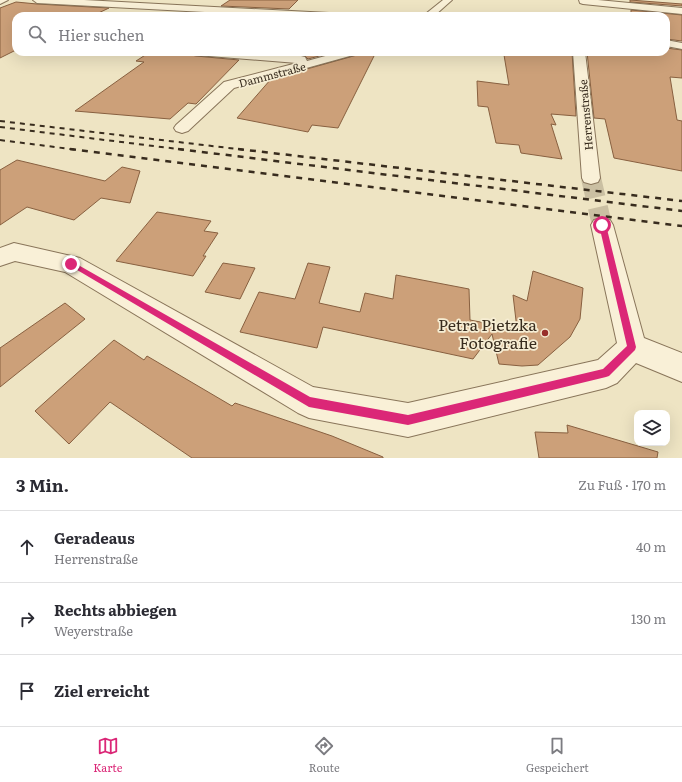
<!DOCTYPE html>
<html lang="de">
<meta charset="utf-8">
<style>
body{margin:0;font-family:Literata,serif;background:#f7f7f7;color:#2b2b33}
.controls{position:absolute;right:12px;bottom:12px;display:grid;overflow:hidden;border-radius:8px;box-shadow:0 4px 16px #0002}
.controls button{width:36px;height:36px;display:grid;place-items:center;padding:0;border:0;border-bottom:1px solid #e1e1e2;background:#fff;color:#2b2b33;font:20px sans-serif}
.stop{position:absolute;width:12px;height:12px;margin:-9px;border:3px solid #db2777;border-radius:50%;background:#fff}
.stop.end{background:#db2777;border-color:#fff;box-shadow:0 1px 4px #0008}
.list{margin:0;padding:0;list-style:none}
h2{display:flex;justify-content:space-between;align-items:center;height:52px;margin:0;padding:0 16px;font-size:17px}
h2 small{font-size:13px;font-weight:400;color:#7c7c81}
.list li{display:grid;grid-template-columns:26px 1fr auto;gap:12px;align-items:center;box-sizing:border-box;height:72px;padding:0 16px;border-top:1px solid #e1e1e2}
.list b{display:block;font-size:15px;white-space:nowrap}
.list p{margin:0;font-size:13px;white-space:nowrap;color:#7c7c81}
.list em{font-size:13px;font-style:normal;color:#7c7c81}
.icon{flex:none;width:22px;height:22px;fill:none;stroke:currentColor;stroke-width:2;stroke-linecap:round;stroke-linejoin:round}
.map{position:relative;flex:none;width:682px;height:458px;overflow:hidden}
.search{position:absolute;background:#fff;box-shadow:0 4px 16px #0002;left:12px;right:12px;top:12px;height:44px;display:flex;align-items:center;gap:10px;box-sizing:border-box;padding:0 14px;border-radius:12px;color:#7c7c81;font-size:15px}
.sheet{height:268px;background:#fff}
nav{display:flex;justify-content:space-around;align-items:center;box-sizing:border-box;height:56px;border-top:1px solid #e1e1e2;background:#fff;font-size:11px;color:#7c7c81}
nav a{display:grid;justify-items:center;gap:2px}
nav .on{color:#db2777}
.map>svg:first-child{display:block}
.building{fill:#cca079;stroke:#886040}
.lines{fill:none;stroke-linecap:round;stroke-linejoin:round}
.minor-tunnel{stroke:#cabfa2;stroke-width:20;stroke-dasharray:20 10;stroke-linecap:butt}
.minor-casing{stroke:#89755a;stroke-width:2}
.minor{fill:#f9f0d7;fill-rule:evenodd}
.rail-far1{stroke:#382c1e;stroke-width:2;stroke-dasharray:5 5;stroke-linecap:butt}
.rail{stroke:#382c1e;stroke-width:2.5;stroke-dasharray:6 6;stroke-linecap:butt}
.route{fill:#db2777}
.poi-dot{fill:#982f2a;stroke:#f6edd3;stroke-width:1.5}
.labels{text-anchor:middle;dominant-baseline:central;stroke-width:3.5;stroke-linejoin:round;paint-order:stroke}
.far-street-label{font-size:11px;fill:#382c1e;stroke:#f6edd3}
.near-poi-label{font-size:16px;fill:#382c1e;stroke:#f6edd3;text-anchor:end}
</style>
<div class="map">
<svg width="682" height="458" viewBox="0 0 682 458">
<rect width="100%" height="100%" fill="#eee4c3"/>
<path class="building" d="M 230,0 L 298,0 L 289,9 L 221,6 Z
M 630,0 L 682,4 L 682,6 L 630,2 Z
M 16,2 L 37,4 L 109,8 L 92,16 L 16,16 L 16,50 L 0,58 L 0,8 Z
M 631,10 L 682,15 L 682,41 L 666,39 L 666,16 L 631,16 Z
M 666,48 L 682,50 L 682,78 L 670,77 L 677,120 L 682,121 L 682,171 L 614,158 L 605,119 L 594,118 L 587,52 L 666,52 Z
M 150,52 L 188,52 L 191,55 L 196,56 L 239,60 L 196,104 L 188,103 L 170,119 L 75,111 L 144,62 L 136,61 Z
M 295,52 L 334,52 L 308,59 L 305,56 L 293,54 Z
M 360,52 L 375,54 L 338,128 L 312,125 L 308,132 L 237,118 L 271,79 L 357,55 Z
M 525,52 L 572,52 L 576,116 L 551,114 L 556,125 L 551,124 L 562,159 L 521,153 L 519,145 L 496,143 L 488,107 L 478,106 L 477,81 L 509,85 L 504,55 Z
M 17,160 L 105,181 L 122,167 L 140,171 L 130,203 L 101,198 L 74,220 L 27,207 L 0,225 L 0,170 Z
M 157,212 L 211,221 L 204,231 L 218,233 L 203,256 L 206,256 L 193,276 L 116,261 Z
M 223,263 L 255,268 L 240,299 L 205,292 Z
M 308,263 L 330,267 L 319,303 L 360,312 L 365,293 L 393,299 L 396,275 L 469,289 L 470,320 L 517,329 L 513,295 L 527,301 L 533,271 L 583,288 L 580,319 L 570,337 L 538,365 L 522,366 L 499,364 L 492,334 L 473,359 L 323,327 L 317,348 L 240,332 L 259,292 L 295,299 Z
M 65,303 L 85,319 L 0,387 L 0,348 Z
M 114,340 L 144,360 L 147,356 L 232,406 L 235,403 L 332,436 L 383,457 L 383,458 L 192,458 L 110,402 L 69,444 L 35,411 Z
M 567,425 L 658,452 L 657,458 L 539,458 L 535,432 L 568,433 Z"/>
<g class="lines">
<path class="minor-tunnel" d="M 591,178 L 602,225"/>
<g class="minor-casing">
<path id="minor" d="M 0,0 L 8,0 L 0,4 Z
M 33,0 L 84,0 L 329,13 L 334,16 L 279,16 L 37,3 Z
M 443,0 L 452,0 L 434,16 L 423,16 Z
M 579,0 L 598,0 L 682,8 L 682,14 L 583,4 L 580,3 Z
M 666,40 L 682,43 L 682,49 L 666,46 Z
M 190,52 L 242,52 L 301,56 L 305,57 L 307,61 L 340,52 L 359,52 L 357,54 L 234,88 L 188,131 L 182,133 L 176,131 L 174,128 L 176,125 L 224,82 L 297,63 L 196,55 L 192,54 Z
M 573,52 L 585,52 L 600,178 L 598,182 L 591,184 L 584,182 L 582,178 Z
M 602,218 L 610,220 L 613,225 L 644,338 L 682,353 L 682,382 L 636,363 L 617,383 L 606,388 L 408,437 L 309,418 L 298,413 L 65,272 L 15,261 L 0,266 L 0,248 L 14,243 L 80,258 L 313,387 L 408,403 L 598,360 L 617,343 L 591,225 L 594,220 Z"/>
</g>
<use href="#minor" class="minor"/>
<path class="rail-far1" d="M 0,121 L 246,150
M 0,127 L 186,150
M 0,140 L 78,150"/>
<path class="rail" d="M 70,149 L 682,226
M 178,149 L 682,211
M 238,149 L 682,201"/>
</g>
<path class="route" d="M 600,223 L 602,223 L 606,225 L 636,347 L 635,350 L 609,376 L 606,377 L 408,425 L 309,407 L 67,264 L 71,261 L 73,262 L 310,397 L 408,415 L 603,369 L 627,346 L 599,225 Z"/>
<circle class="poi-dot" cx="545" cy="333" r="4"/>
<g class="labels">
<g class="far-street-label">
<text transform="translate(272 74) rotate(-15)">Dammstraße</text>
<text transform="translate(585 115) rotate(-95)">Herrenstraße</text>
</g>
<g class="near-poi-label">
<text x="537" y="324">Petra Pietzka<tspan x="537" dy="18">Fotografie</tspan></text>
</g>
</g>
</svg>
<div class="controls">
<button><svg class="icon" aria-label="layers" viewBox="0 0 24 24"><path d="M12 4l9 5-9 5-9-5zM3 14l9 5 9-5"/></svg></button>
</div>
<div class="stop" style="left:602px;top:225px"></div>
<div class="stop end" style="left:71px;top:264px"></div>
<div class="search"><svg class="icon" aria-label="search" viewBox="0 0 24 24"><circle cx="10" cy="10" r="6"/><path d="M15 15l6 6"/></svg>Hier suchen</div>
</div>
<section class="sheet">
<h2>3 Min.<small>Zu Fuß · 170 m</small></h2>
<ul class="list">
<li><svg class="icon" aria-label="ahead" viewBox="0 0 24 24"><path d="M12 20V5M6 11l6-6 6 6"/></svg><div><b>Geradeaus</b><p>Herrenstraße</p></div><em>40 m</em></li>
<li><svg class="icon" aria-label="right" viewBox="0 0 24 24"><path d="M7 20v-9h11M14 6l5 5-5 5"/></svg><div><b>Rechts abbiegen</b><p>Weyerstraße</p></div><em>130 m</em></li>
<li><svg class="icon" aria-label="arrive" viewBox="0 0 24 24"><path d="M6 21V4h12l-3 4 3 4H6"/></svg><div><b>Ziel erreicht</b></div></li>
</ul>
</section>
<nav>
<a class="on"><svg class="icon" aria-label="map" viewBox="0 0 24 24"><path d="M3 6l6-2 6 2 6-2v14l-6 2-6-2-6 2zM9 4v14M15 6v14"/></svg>Karte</a>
<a><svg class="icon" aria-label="directions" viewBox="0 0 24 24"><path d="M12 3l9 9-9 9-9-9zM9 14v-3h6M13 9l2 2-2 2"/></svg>Route</a>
<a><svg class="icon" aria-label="saved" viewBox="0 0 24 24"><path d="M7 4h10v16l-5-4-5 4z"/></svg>Gespeichert</a>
</nav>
